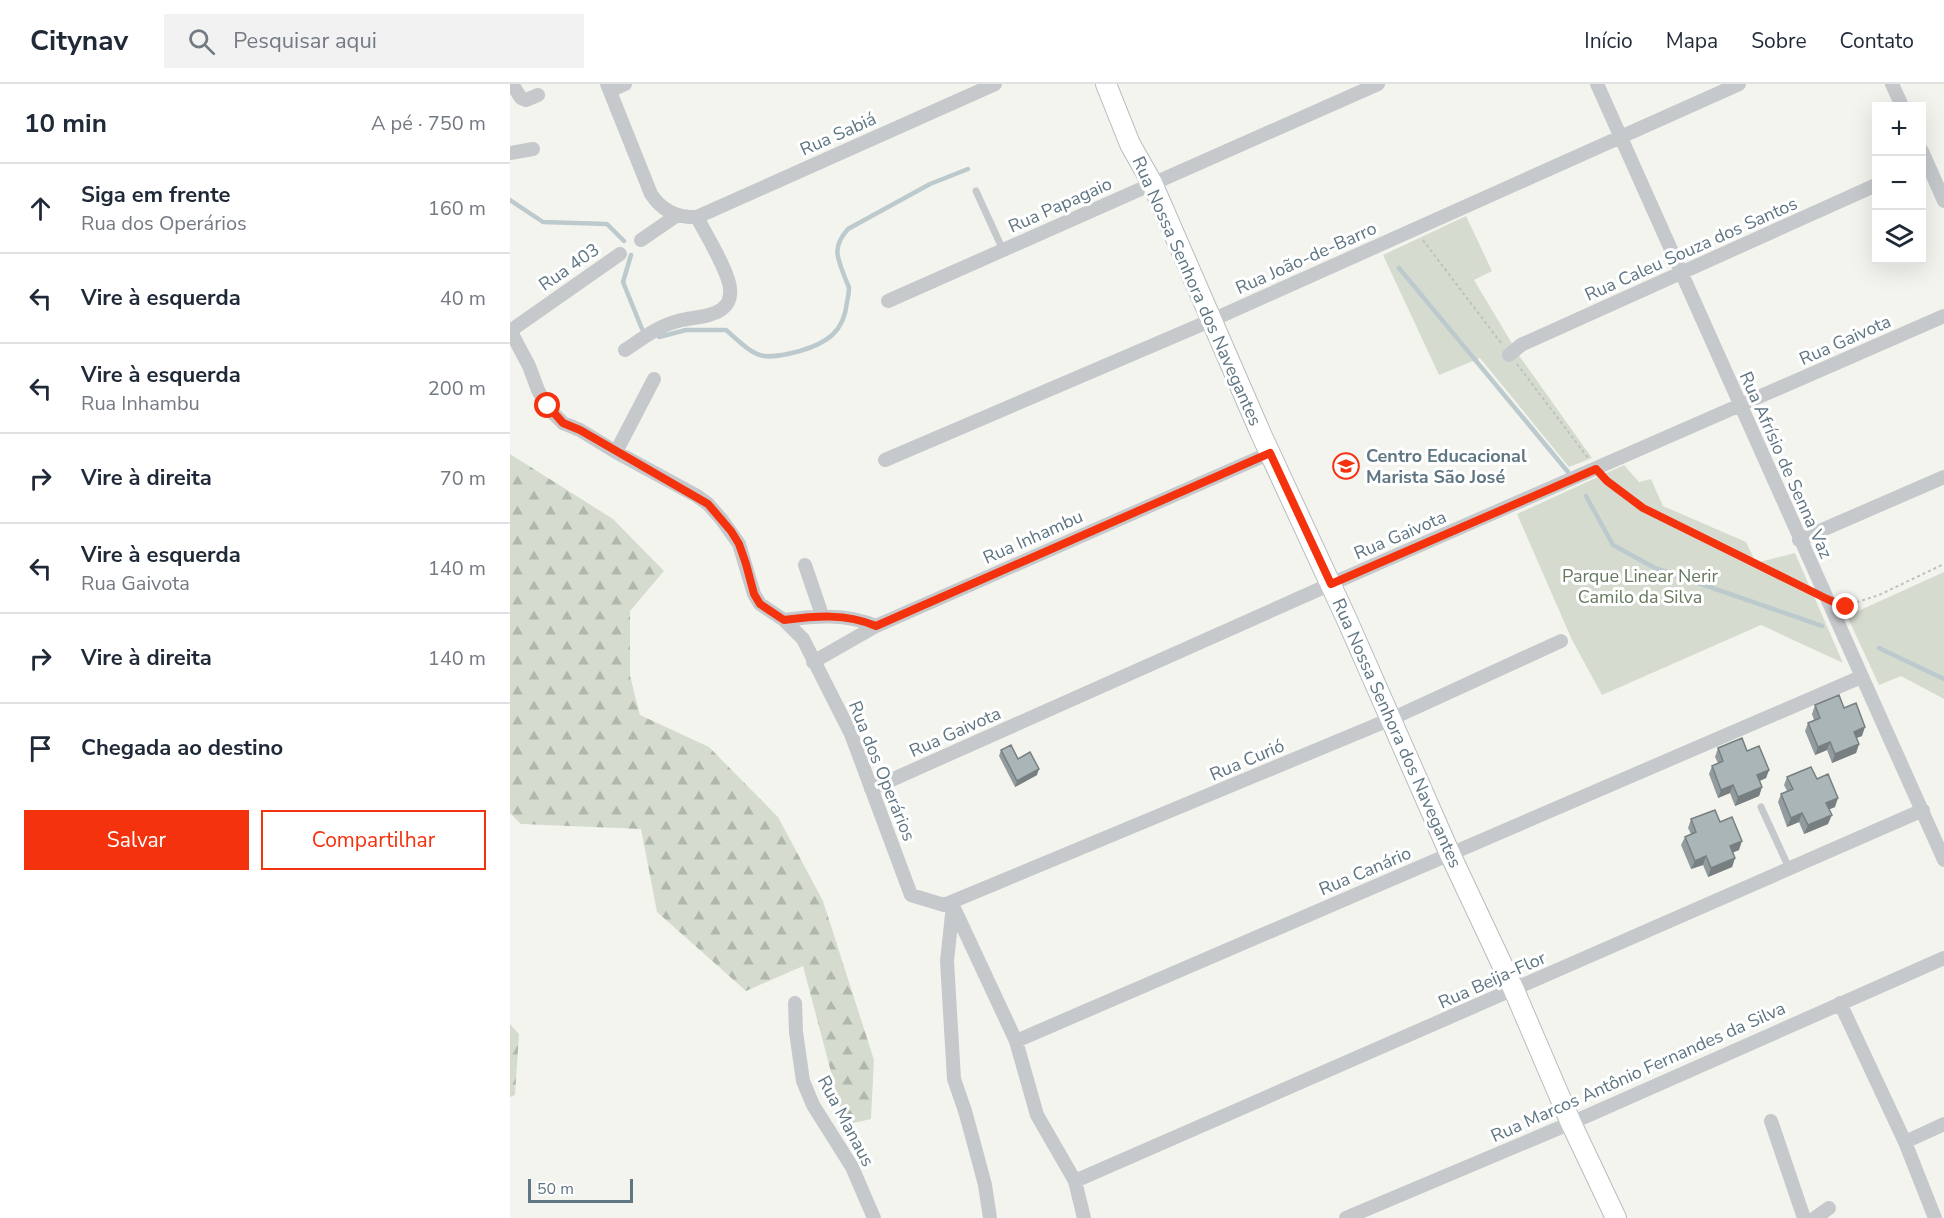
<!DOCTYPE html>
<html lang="pt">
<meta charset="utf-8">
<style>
body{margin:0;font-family:"Nunito Sans",sans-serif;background:#f2f2f3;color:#1f2937}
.controls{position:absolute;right:18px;top:18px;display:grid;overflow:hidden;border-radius:0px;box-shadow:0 6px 24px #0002}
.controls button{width:54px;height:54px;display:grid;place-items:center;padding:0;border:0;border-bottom:2px solid #e0e1e3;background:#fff;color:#1f2937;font:30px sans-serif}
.scale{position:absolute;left:18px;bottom:15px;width:105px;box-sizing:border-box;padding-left:6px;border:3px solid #5f7683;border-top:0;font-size:16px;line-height:21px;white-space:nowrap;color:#5f7683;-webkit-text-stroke:4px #fff;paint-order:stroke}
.stop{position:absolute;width:18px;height:18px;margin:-14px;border:4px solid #f5320e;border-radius:50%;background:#fff}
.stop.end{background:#f5320e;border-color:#fff;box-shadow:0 2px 6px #0008}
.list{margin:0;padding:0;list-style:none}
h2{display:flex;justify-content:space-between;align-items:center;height:78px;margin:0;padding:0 24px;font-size:26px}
h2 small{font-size:20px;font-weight:400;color:#747a83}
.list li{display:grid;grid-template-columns:39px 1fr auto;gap:18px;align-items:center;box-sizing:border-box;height:90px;padding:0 24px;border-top:2px solid #e0e1e3}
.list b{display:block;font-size:22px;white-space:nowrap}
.list p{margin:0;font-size:20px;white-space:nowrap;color:#747a83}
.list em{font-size:20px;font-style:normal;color:#747a83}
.actions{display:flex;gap:12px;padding:18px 24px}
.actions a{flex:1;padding:14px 0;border:2px solid #f5320e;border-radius:0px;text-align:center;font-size:21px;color:#f5320e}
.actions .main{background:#f5320e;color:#fff}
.icon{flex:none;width:33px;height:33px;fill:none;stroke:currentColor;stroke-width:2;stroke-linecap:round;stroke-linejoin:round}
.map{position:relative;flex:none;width:1434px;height:1134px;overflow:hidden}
header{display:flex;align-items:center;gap:36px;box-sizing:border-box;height:84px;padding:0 30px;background:#fff;border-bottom:2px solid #e0e1e3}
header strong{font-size:28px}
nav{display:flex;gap:33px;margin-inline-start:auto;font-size:21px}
.search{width:420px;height:54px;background:#f2f2f3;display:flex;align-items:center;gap:15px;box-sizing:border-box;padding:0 21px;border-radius:0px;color:#747a83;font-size:22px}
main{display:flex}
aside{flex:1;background:#fff}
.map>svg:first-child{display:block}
.forest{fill:url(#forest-firs)}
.park{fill:#d5dccf}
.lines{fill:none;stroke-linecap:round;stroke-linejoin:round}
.stream{stroke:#bccace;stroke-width:4.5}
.secondary-casing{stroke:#b6bcc0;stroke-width:22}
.path{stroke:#bec0c1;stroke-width:2;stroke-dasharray:3 3;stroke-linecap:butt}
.lane{stroke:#c5c9cb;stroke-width:7}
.street{stroke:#c5c9cb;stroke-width:14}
.secondary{stroke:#fff;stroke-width:20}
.wall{fill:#929c9e}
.shaded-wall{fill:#777f81}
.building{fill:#aab5b8;stroke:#777f81;stroke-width:1.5}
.route{stroke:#f5320e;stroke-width:8}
.labels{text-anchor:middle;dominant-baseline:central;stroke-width:6;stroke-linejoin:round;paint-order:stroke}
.street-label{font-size:18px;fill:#5f7683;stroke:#fff}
.poi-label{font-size:18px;font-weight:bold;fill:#5f7683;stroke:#fff;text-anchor:start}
.park-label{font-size:18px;fill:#667a5f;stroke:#fff}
</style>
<header>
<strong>Citynav</strong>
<div class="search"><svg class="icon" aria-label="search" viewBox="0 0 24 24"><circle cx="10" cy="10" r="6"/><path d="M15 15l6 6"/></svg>Pesquisar aqui</div>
<nav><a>Início</a><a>Mapa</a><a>Sobre</a><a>Contato</a></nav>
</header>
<main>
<aside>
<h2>10 min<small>A pé · 750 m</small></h2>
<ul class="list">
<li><svg class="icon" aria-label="ahead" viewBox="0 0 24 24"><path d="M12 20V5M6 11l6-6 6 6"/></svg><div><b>Siga em frente</b><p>Rua dos Operários</p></div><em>160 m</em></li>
<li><svg class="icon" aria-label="left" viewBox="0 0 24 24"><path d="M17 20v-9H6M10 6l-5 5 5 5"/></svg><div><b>Vire à esquerda</b></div><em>40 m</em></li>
<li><svg class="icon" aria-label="left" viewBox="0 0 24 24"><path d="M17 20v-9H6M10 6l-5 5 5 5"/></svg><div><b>Vire à esquerda</b><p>Rua Inhambu</p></div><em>200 m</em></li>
<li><svg class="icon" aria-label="right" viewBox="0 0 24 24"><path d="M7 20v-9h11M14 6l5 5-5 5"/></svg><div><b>Vire à direita</b></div><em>70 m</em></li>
<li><svg class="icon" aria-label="left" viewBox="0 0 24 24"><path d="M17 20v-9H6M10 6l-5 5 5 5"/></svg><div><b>Vire à esquerda</b><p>Rua Gaivota</p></div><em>140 m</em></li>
<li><svg class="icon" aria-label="right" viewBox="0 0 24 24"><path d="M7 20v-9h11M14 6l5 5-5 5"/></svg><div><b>Vire à direita</b></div><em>140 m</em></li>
<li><svg class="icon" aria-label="arrive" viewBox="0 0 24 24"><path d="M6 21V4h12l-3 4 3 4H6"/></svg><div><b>Chegada ao destino</b></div></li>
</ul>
<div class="actions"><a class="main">Salvar</a><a>Compartilhar</a></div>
</aside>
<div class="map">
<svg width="1434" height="1134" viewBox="0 0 1434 1134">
<defs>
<pattern id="forest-firs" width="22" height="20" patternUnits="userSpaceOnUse" patternTransform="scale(1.5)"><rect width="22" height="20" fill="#d5dccf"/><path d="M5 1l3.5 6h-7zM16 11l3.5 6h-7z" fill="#b0b7ad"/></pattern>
</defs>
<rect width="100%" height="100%" fill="#f4f4ef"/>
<path class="forest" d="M 0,370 L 103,435 L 154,487 L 120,527 L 120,592 L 130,631 L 199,663 L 268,733 L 313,817 L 364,976 L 361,1035 L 335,1041 L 293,882 L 236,907 L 147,828 L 131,745 L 11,740 L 0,729 Z
M 0,940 L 9,950 L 5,1011 L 0,1013 Z"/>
<path class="park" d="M 956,132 L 982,187 L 964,196 L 1010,273 L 1082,374 L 1059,383 L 970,274 L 929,291 L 873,171 Z
M 1114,381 L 1129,398 L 1141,395 L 1153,422 L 1236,458 L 1246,479 L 1285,469 L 1333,579 L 1251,541 L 1092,611 L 1062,556 L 1007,430 Z
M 1434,488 L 1434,615 L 1391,592 L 1369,601 L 1337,532 Z"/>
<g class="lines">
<path class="stream" d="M 0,116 L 33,138 L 97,140 L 114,157
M 121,171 L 113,198 L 132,245
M 889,184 L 1058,388
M 149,253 L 176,246 L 216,246 C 247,273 248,278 290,267 C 317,259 334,248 337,218 C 338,214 339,208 339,204 C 338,200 335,195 334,191 C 326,171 323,162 338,145 L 420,100 L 458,85
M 1076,412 L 1103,461 L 1145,484 L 1312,542
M 1369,564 L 1434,595"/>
<g class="secondary-casing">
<path id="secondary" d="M 596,0 L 620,60 L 642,99 L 751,350 L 838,538 L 940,770 L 1004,906 L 1061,1039 L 1106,1134"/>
</g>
<path class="path" d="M 913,156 L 991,259
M 1007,280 L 1078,374
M 1095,394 L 1133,424 L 1297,505
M 1335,522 L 1369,511 L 1434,480"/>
<path class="lane" d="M 466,107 L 493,166
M 1251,723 L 1279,784"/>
<path class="street" d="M 2,0 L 11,14 L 16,16 L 28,11
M 97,0 L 141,110 C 152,127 167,134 187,133 L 485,0
M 1087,0 L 1434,776
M 1382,0 L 1392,22
M 100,7 L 115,0
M 1412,67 L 1434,117
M 0,69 L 23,65
M 131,156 L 166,132
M 378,217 L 868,0
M 0,246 L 19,282 L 28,306 L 37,323 L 53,339 L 70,346 L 106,368 L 187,412 L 198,420 L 212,436 L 229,460 L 244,510 L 250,520 L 274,536 L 293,555 L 341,650 L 401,811 L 434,821 L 443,821 L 437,877 L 444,995 L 455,1027 L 466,1067 L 475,1101 L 480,1134
M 0,247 L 110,170
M 115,266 C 132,255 148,242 168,237 C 181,233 200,234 212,225 C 219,220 221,213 220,204 C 218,186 196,151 187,133
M 999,271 L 1011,261 L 1366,101
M 106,368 L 144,295
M 375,376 L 702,236 L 1229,0
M 1289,456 L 1434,393
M 295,481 L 312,531
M 274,536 C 306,532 335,529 366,542
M 303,578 L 366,542 L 760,369
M 361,705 L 821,500 L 1434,232
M 434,821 L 881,635 L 1051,557
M 443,822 L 506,957 L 527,1031 L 565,1097 L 574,1134
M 285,919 L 286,948 L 293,997 L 303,1021 L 342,1083 L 364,1134
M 1330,919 L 1395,1058 L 1425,1134
M 506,957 L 1351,593
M 1261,1037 L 1294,1134
M 1395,1058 L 1434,1040
M 565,1097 L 1413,726
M 836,1134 L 1061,1039 L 1434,874
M 1305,1134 L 1319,1124"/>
<use href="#secondary" class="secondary"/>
</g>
<path class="wall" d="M 1305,621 L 1334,624 L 1352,652 L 1346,654 L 1349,660 L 1346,669 L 1322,679 L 1317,666 L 1305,671 L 1295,647 L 1298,639 L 1304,636 L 1302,630 Z
M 1208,664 L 1237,667 L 1259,686 L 1256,694 L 1250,697 L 1252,703 L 1249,712 L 1225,722 L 1220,709 L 1208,714 L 1199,690 L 1202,682 L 1208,679 L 1205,673 Z
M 491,666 L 508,675 L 527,691 L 505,703 L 489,672 Z
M 1277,693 L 1307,695 L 1325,723 L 1319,725 L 1318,740 L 1294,750 L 1289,738 L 1277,743 L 1268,718 L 1271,710 L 1277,707 L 1274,701 Z
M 1181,735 L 1210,738 L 1229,766 L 1223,768 L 1225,774 L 1222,783 L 1198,793 L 1193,781 L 1181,785 L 1171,761 L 1175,753 L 1181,750 L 1178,744 Z"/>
<path class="shaded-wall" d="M 1355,643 L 1352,652 L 1341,656 L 1344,648 Z
M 1320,658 L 1317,666 L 1305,671 L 1308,663 Z
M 1349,660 L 1346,669 L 1322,679 L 1325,670 Z
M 529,685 L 527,691 L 505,703 L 507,697 Z
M 1259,686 L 1256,694 L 1244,699 L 1247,691 Z
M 1223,701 L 1220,709 L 1208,714 L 1211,706 Z
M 1252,703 L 1249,712 L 1225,722 L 1228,713 Z
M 1328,714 L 1325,723 L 1313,728 L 1316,719 Z
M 1292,729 L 1289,738 L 1277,743 L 1281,734 Z
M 1322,731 L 1318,740 L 1294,750 L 1298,741 Z
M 1232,757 L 1229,766 L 1217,771 L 1220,762 Z
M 1196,772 L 1193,781 L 1181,785 L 1185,777 Z
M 1225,774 L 1222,783 L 1198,793 L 1201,784 Z"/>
<path class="building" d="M 1329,611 L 1334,624 L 1346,619 L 1355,643 L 1344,648 L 1349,660 L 1325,670 L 1320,658 L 1308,663 L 1298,639 L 1310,634 L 1305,621 Z
M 1232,654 L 1237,667 L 1249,662 L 1259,686 L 1247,691 L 1252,703 L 1228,713 L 1223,701 L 1211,706 L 1202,682 L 1213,677 L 1208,664 Z
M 501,661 L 508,675 L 520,668 L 529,685 L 507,697 L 491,666 Z
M 1301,683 L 1307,695 L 1318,690 L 1328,714 L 1316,719 L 1322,731 L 1298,741 L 1292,729 L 1281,734 L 1271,710 L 1283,705 L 1277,693 Z
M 1205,726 L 1210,738 L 1222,733 L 1232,757 L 1220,762 L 1225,774 L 1201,784 L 1196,772 L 1185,777 L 1175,753 L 1186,748 L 1181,735 Z"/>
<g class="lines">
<path class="route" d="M 38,322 L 53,339 L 70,346 L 198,420 L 221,447 L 229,460 L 236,480 L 244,510 L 250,520 L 274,536 C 306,532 335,529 366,542 L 760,369 L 821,500 L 1086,385 L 1097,397 L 1133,424 L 1317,515 L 1336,523"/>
</g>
<defs>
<g id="school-ring" transform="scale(1.35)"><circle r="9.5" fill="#fff" stroke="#f5320e" stroke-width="1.5"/><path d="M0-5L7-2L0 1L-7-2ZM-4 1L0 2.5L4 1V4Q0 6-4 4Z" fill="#f5320e"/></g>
</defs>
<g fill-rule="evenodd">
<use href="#school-ring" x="836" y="382"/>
</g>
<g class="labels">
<g class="street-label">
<text transform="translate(328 50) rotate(-24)">Rua Sabiá</text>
<text transform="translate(550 121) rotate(-24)">Rua Papagaio</text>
<text transform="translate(1181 165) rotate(-24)">Rua Caleu Souza dos Santos</text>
<text transform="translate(796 174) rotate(-24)">Rua João-de-Barro</text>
<text transform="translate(59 183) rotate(-35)">Rua 403</text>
<text transform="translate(687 207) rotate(66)">Rua Nossa Senhora dos Navegantes</text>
<text transform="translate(1335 256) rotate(-24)">Rua Gaivota</text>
<text transform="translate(1276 381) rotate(66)">Rua Afrísio de Senna Vaz</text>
<text transform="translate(890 451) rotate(-23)">Rua Gaivota</text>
<text transform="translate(523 453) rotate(-24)">Rua Inhambu</text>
<text transform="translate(445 648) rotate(-24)">Rua Gaivota</text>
<text transform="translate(887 649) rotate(66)">Rua Nossa Senhora dos Navegantes</text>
<text transform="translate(737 676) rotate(-23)">Rua Curió</text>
<text transform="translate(372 687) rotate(68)">Rua dos Operários</text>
<text transform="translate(855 787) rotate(-23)">Rua Canário</text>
<text transform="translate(982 896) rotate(-24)">Rua Beija-Flor</text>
<text transform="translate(1128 988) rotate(-24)">Rua Marcos Antônio Fernandes da Silva</text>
<text transform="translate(336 1037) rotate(62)">Rua Manaus</text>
</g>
<g class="poi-label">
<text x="856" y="372">Centro Educacional<tspan x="856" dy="21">Marista São José</tspan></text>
</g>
<g class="park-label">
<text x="1130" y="492">Parque Linear Nerir<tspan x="1130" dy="21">Camilo da Silva</tspan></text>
</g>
</g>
</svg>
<div class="controls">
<button>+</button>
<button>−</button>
<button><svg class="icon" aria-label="layers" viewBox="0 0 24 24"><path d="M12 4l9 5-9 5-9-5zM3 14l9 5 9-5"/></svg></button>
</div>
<div class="scale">50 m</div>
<div class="stop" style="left:38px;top:322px"></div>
<div class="stop end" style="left:1336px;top:523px"></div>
</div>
</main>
